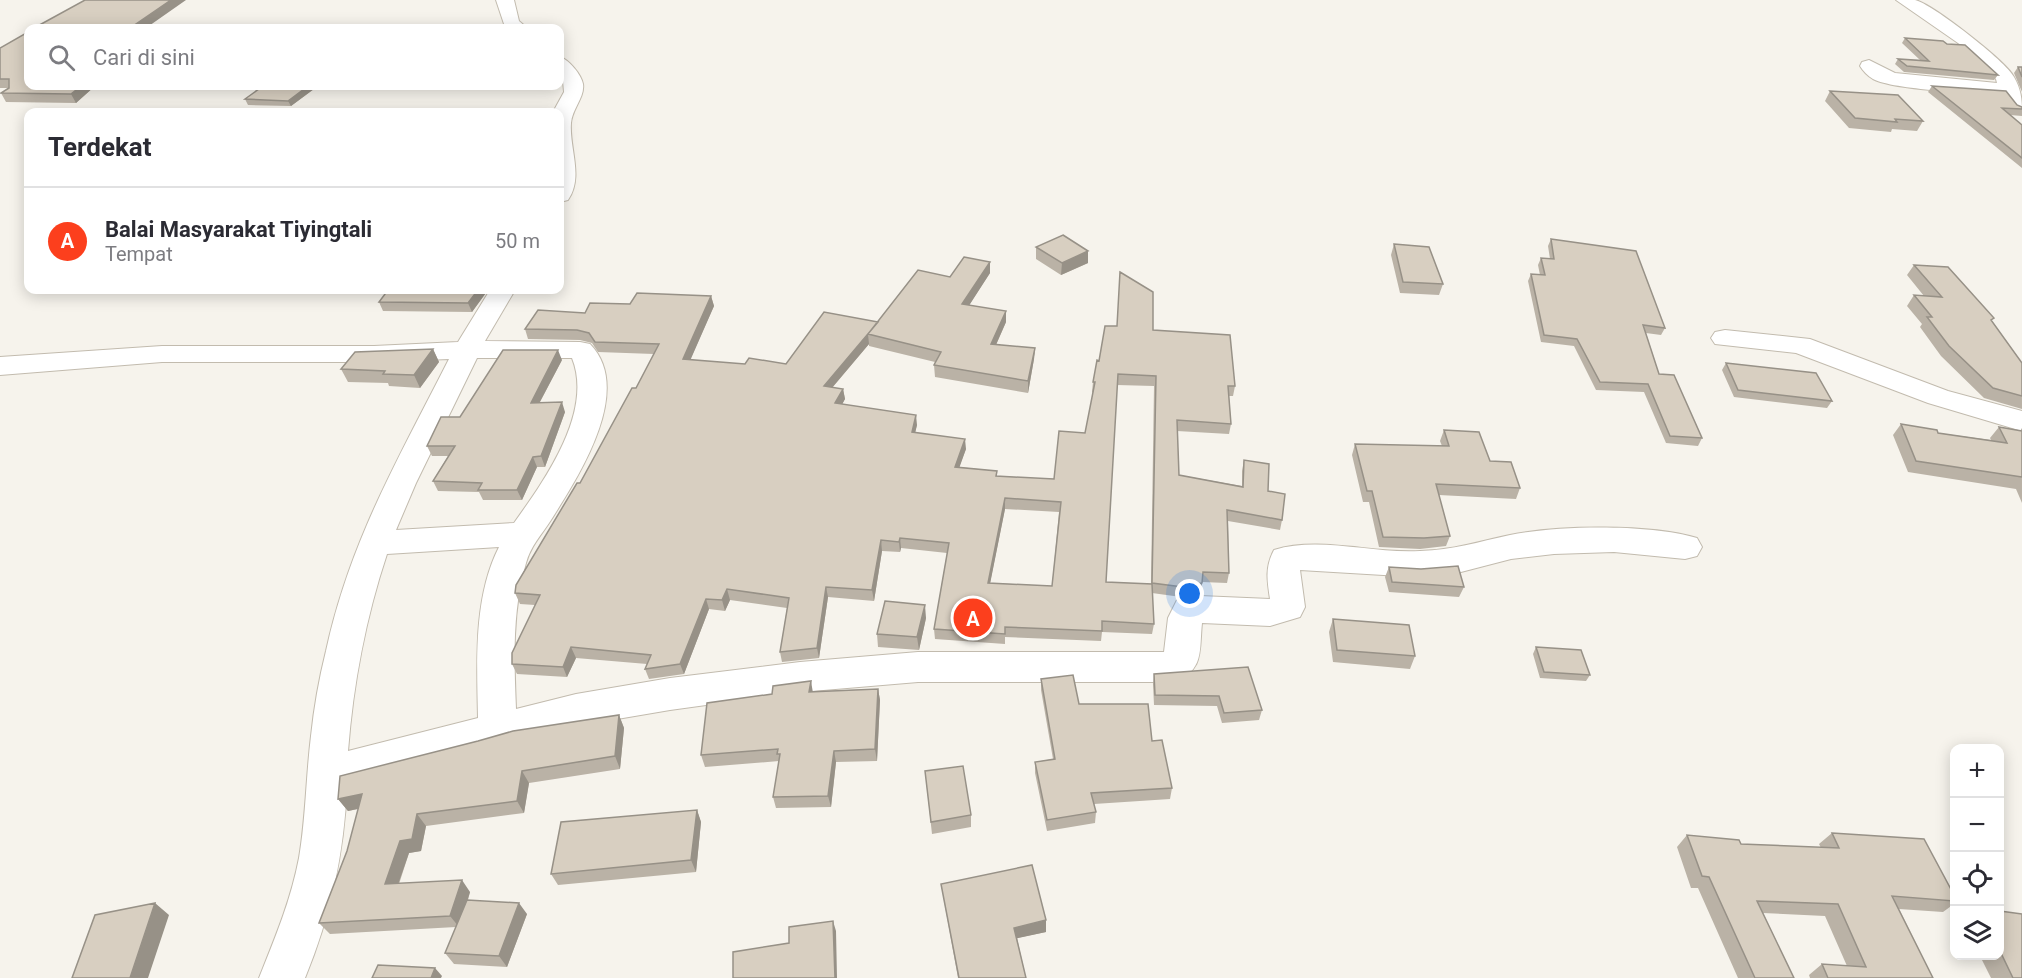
<!DOCTYPE html>
<html lang="id">
<meta charset="utf-8">
<style>
body{margin:0;font-family:Roboto,sans-serif;background:#f7f7f7;color:#2b2b33}
.controls{position:absolute;right:18px;bottom:18px;display:grid;overflow:hidden;border-radius:12px;box-shadow:0 3px 15px #0003}
.controls button{width:54px;height:54px;display:grid;place-items:center;padding:0;border:0;border-bottom:2px solid #e1e1e2;background:#fff;color:#2b2b33;font:30px sans-serif}
.you{position:absolute;left:1190px;top:594px;width:21px;height:21px;margin:-15px;border:4px solid #fff;border-radius:50%;background:#1a73e8;box-shadow:0 0 0 9px #1a73e833}
.badge{display:grid;place-items:center;width:39px;height:39px;border-radius:50%;background:#fc3f1d;color:#fff;font-size:20px;font-weight:700}
.pin{position:absolute;translate:-50% -50%;border:3px solid #fff;box-shadow:0 2px 6px #0006}
.list{margin:0;padding:0;list-style:none}
h2{display:flex;justify-content:space-between;align-items:center;height:78px;margin:0;padding:0 24px;font-size:26px}
h2 small{font-size:20px;font-weight:400;color:#7c7c81}
.list li{display:grid;grid-template-columns:39px 1fr auto;gap:18px;align-items:center;box-sizing:border-box;height:108px;padding:0 24px;border-top:2px solid #e1e1e2}
.list b{display:block;font-size:22px;white-space:nowrap}
.list p{margin:0;font-size:20px;white-space:nowrap;color:#7c7c81}
.list em{font-size:20px;font-style:normal;color:#7c7c81}
.icon{flex:none;width:33px;height:33px;fill:none;stroke:currentColor;stroke-width:2;stroke-linecap:round;stroke-linejoin:round}
.map{position:relative;flex:none;width:2022px;height:978px;overflow:hidden}
.search{position:absolute;background:#fff;box-shadow:0 3px 15px #0003;left:24px;top:24px;width:540px;height:66px;display:flex;align-items:center;gap:15px;box-sizing:border-box;padding:0 21px;border-radius:12px;color:#7c7c81;font-size:22px}
.panel{position:absolute;background:#fff;box-shadow:0 3px 15px #0003;left:24px;top:108px;width:540px;height:186px;border-radius:12px}
.map>svg:first-child{display:block}
.lines{fill:none;stroke-linecap:round;stroke-linejoin:round}
.minor-casing{stroke:#c2bbae;stroke-width:2}
.minor{fill:#fff;fill-rule:evenodd}
.wall{fill:#bab2a6;fill-rule:evenodd}
.shaded-wall{fill:#979187}
.building{fill:#d8cfc1;stroke:#979187;stroke-width:1.5;fill-rule:evenodd}
</style>
<div class="map">
<svg width="2022" height="978" viewBox="0 0 2022 978">
<rect width="100%" height="100%" fill="#f6f3ec"/>
<g class="lines">
<g class="minor-casing">
<path id="minor" d="M 496,0 L 514,0 L 519,21 L 527,28 L 505,27 Z
M 1896,0 C 1902,0 1910,0 1915,0 C 1931,3 2007,62 2014,77 C 2021,89 2022,99 2022,112 L 2015,110 L 2003,95 C 1975,93 1894,90 1873,79 C 1868,76 1863,71 1860,66 L 1862,62 L 1869,60 L 1895,73 L 1997,83 L 1996,79 L 1978,61 L 1958,43 Z
M 560,57 C 569,60 581,74 583,84 C 585,97 572,109 571,123 C 569,148 584,177 568,200 L 560,202 L 560,112 L 553,112 L 564,92 L 563,81 L 560,76 Z
M 490,290 L 515,290 L 485,341 L 580,342 L 590,344 C 635,390 578,477 551,520 C 542,534 530,547 526,563 C 512,610 514,660 516,709 L 576,694 L 670,678 L 800,662 L 918,652 L 1164,652 L 1168,618 L 1177,600 L 1200,596 L 1270,599 C 1267,580 1265,567 1274,550 C 1320,536 1372,554 1420,551 C 1454,550 1477,542 1510,535 C 1559,525 1650,524 1697,538 L 1702,547 L 1697,556 L 1685,559 L 1614,552 L 1554,554 L 1511,559 L 1457,573 L 1417,577 L 1300,570 L 1305,607 L 1300,617 L 1270,626 L 1202,623 C 1199,650 1205,671 1173,682 L 918,682 L 800,692 L 670,710 L 576,726 L 347,786 C 344,854 331,915 305,978 L 259,978 C 275,938 291,900 299,858 C 306,817 306,776 311,736 C 314,707 319,679 326,651 C 350,540 399,458 449,359 L 374,362 L 162,362 L 0,375 L 0,357 L 162,346 L 374,346 L 458,342 ZM 477,358 L 572,358 C 594,412 544,481 514,523 L 396,530 L 416,483 ZM 499,547 C 473,598 477,663 478,718 L 348,751 C 353,685 366,617 387,554 Z
M 1725,330 L 1810,339 L 1948,391 L 2022,411 L 2022,431 L 1928,403 L 1796,353 L 1715,344 L 1711,338 L 1715,332 Z"/>
</g>
<use href="#minor" class="minor"/>
</g>
<path class="wall" d="M 1905,38 L 1998,75 L 1994,80 L 1904,72 L 1895,64 L 1898,59 L 1920,60 L 1902,43 Z
M 0,48 L 95,86 L 76,103 L 6,102 L 1,93 L 9,88 L 0,88 Z
M 2018,67 L 2022,67 L 2022,92 L 2014,73 Z
M 263,86 L 318,86 L 291,106 L 248,105 L 245,99 Z
M 1932,86 L 2022,107 L 2022,116 L 2010,115 L 2022,125 L 2022,168 L 1928,92 Z
M 1830,91 L 1923,121 L 1917,131 L 1892,129 L 1891,132 L 1849,128 L 1825,101 Z
M 1551,239 L 1665,328 L 1661,335 L 1646,333 L 1659,374 L 1702,438 L 1698,446 L 1666,443 L 1644,392 L 1596,390 L 1574,346 L 1541,342 L 1528,281 L 1531,274 L 1540,275 L 1538,265 L 1541,258 L 1550,259 L 1548,246 Z
M 1394,244 L 1443,284 L 1439,295 L 1400,293 L 1391,255 Z
M 1036,247 L 1088,263 L 1061,275 L 1036,259 Z
M 990,262 L 990,273 L 969,305 L 1006,322 L 996,345 L 1035,348 L 1034,359 L 1028,393 L 935,377 L 934,365 L 935,362 L 869,346 L 869,344 L 832,388 L 843,389 L 845,399 L 842,404 L 917,425 L 915,432 L 966,449 L 959,467 L 997,471 L 997,476 L 1054,479 L 1085,433 L 1093,393 L 1092,392 L 1093,382 L 1099,361 L 1153,330 L 1235,386 L 1233,396 L 1229,396 L 1231,424 L 1229,434 L 1177,431 L 1179,475 L 1242,486 L 1242,471 L 1244,460 L 1268,491 L 1282,520 L 1280,530 L 1228,521 L 1229,573 L 1227,583 L 1202,582 L 1200,594 L 1181,597 L 1152,593 L 1154,624 L 1152,634 L 1102,632 L 1101,641 L 1005,637 L 1005,644 L 935,639 L 934,629 L 947,553 L 901,548 L 900,552 L 882,551 L 874,601 L 828,597 L 819,658 L 782,662 L 780,652 L 787,608 L 730,600 L 725,611 L 709,609 L 684,674 L 649,679 L 645,669 L 647,664 L 576,658 L 567,677 L 517,674 L 512,664 L 535,605 L 520,604 L 515,593 L 636,388 L 654,354 L 598,352 L 592,343 L 580,340 L 528,339 L 525,329 L 585,313 L 630,304 L 711,296 L 714,306 L 690,360 L 745,364 L 786,364 L 878,322 L 950,277 ZM 1117,385 L 1154,386 L 1151,584 L 1106,582 ZM 1005,509 L 1059,512 L 1052,586 L 990,583 Z
M 1914,265 L 1992,321 L 2022,363 L 2022,409 L 1984,398 L 1941,356 L 1920,327 L 1922,324 L 1907,306 L 1914,295 L 1924,296 L 1907,275 Z
M 488,290 L 472,312 L 383,311 L 379,302 Z
M 433,349 L 439,362 L 420,388 L 389,386 L 388,383 L 348,382 L 341,369 Z
M 562,360 L 540,402 L 565,412 L 545,467 L 537,467 L 522,500 L 483,500 L 479,492 L 438,491 L 433,481 L 448,456 L 432,456 L 427,446 L 460,417 Z
M 1726,363 L 1832,401 L 1827,408 L 1734,397 L 1722,370 Z
M 1901,424 L 1938,433 L 1991,440 L 1990,438 L 1999,427 L 2020,431 L 2022,428 L 2022,503 L 2016,489 L 1908,472 L 1893,435 Z
M 1444,430 L 1490,461 L 1520,488 L 1516,499 L 1439,495 L 1450,536 L 1446,546 L 1420,549 L 1379,547 L 1369,502 L 1363,502 L 1352,455 L 1355,444 L 1442,446 L 1440,441 Z
M 1389,567 L 1464,587 L 1459,597 L 1389,592 L 1385,577 Z
M 926,618 L 919,650 L 878,647 L 877,634 Z
M 1333,619 L 1415,656 L 1410,669 L 1333,662 L 1329,632 Z
M 1536,647 L 1590,675 L 1586,681 L 1540,678 L 1533,654 Z
M 1154,674 L 1262,710 L 1259,720 L 1222,723 L 1217,706 L 1154,705 L 1153,684 Z
M 1041,679 L 1079,704 L 1152,741 L 1172,788 L 1170,799 L 1094,804 L 1096,812 L 1095,823 L 1047,831 L 1035,773 L 1035,762 L 1053,759 L 1041,690 Z
M 878,689 L 880,700 L 877,761 L 836,762 L 831,807 L 776,808 L 773,797 L 779,761 L 705,767 L 701,755 L 813,691 Z
M 619,715 L 624,728 L 620,769 L 529,783 L 524,813 L 426,826 L 421,851 L 409,853 L 399,884 L 470,892 L 468,900 L 527,914 L 507,967 L 454,964 L 445,953 L 456,927 L 330,934 L 319,923 L 347,851 L 358,809 L 348,811 L 338,799 Z
M 925,771 L 971,815 L 971,827 L 932,834 Z
M 697,810 L 701,822 L 696,872 L 558,885 L 551,874 Z
M 1832,833 L 1954,895 L 1954,904 L 1943,912 L 1899,909 L 1933,978 L 1810,978 L 1809,975 L 1822,964 L 1847,966 L 1825,916 L 1763,913 L 1794,978 L 1738,978 L 1698,888 L 1691,888 L 1677,847 L 1687,835 L 1741,844 L 1821,848 L 1819,844 Z
M 941,884 L 1046,932 L 1017,938 L 1026,978 L 958,978 L 943,895 Z
M 2000,911 L 2022,978 L 1991,978 L 1980,956 L 2000,956 Z"/>
<path class="shaded-wall" d="M 171,0 L 186,0 L 146,28 L 130,28 Z
M 81,86 L 95,86 L 76,103 L 71,94 Z
M 308,86 L 318,86 L 291,106 L 288,101 Z
M 1088,251 L 1088,263 L 1061,275 L 1062,263 Z
M 990,262 L 990,273 L 963,315 L 962,304 Z
M 478,290 L 488,290 L 472,312 L 468,303 Z
M 711,296 L 714,306 L 686,370 L 683,359 Z
M 1006,311 L 1006,322 L 991,356 L 991,344 Z
M 878,322 L 868,334 L 869,344 L 825,396 L 824,386 Z
M 1035,348 L 1034,359 L 1028,393 L 1028,381 Z
M 433,349 L 439,362 L 420,388 L 414,375 Z
M 558,350 L 562,360 L 534,413 L 531,403 Z
M 843,389 L 845,399 L 837,414 L 835,403 Z
M 562,402 L 565,412 L 545,467 L 541,456 Z
M 916,415 L 917,425 L 913,442 L 912,432 Z
M 965,439 L 966,449 L 956,477 L 955,467 Z
M 533,457 L 537,467 L 522,500 L 517,490 Z
M 1005,498 L 1005,509 L 988,594 L 988,583 Z
M 900,538 L 901,548 L 900,552 L 899,542 Z
M 881,540 L 882,551 L 874,601 L 872,590 Z
M 1202,583 L 1200,594 L 1181,597 L 1183,587 Z
M 826,587 L 828,597 L 819,658 L 817,648 Z
M 727,589 L 730,600 L 725,611 L 722,600 Z
M 706,599 L 709,609 L 684,674 L 680,664 Z
M 925,605 L 926,618 L 919,650 L 917,637 Z
M 571,647 L 576,658 L 567,677 L 563,667 Z
M 811,681 L 813,693 L 809,692 Z
M 878,689 L 880,700 L 877,761 L 875,749 Z
M 619,715 L 624,728 L 620,769 L 615,756 Z
M 834,751 L 836,762 L 831,807 L 828,796 Z
M 522,771 L 529,783 L 524,813 L 517,801 Z
M 362,794 L 371,806 L 348,811 L 338,799 Z
M 697,810 L 701,822 L 696,872 L 691,860 Z
M 417,814 L 426,826 L 421,851 L 409,853 L 394,896 L 385,884 L 400,841 Z
M 462,880 L 470,892 L 459,927 L 450,916 Z
M 155,903 L 169,915 L 148,978 L 130,978 Z
M 519,903 L 527,914 L 507,967 L 499,956 Z
M 1046,920 L 1046,932 L 1014,939 L 1014,928 Z
M 833,921 L 836,931 L 837,978 L 835,978 Z
M 435,968 L 442,976 L 441,978 L 431,978 Z"/>
<path class="building" d="M 85,0 L 171,0 L 130,28 L 34,28 Z
M 28,32 L 28,86 L 81,86 L 71,94 L 1,93 L 9,88 L 9,79 L 0,79 L 0,48 Z
M 1905,38 L 1943,41 L 1947,44 L 1965,45 L 1998,75 L 1907,66 L 1898,59 L 1929,61 Z
M 2018,67 L 2022,67 L 2022,77 Z
M 263,86 L 308,86 L 288,101 L 245,99 Z
M 1932,86 L 2006,91 L 2017,105 L 2022,107 L 2022,109 L 2002,108 L 2022,125 L 2022,158 Z
M 1830,91 L 1898,95 L 1923,121 L 1895,119 L 1897,122 L 1855,118 Z
M 1063,235 L 1088,251 L 1062,263 L 1036,247 Z
M 1551,239 L 1636,251 L 1665,328 L 1643,325 L 1659,374 L 1674,375 L 1702,438 L 1670,436 L 1648,384 L 1600,382 L 1577,339 L 1544,335 L 1531,274 L 1545,275 L 1541,258 L 1554,259 Z
M 1394,244 L 1429,247 L 1443,284 L 1403,282 Z
M 964,257 L 990,262 L 962,304 L 1006,311 L 991,344 L 1035,348 L 1028,381 L 934,365 L 941,352 L 868,334 L 918,270 L 950,277 Z
M 1914,265 L 1948,267 L 1994,318 L 1991,320 L 2022,363 L 2022,396 L 1993,388 L 1949,346 L 1927,317 L 1932,317 L 1914,295 L 1942,297 Z
M 1120,272 L 1153,292 L 1153,330 L 1230,335 L 1235,386 L 1228,386 L 1231,424 L 1177,420 L 1179,475 L 1243,487 L 1244,460 L 1269,464 L 1268,491 L 1285,494 L 1282,520 L 1227,510 L 1229,573 L 1203,572 L 1202,583 L 1183,587 L 1152,583 L 1156,376 L 1118,374 L 1106,582 L 1152,584 L 1154,624 L 1102,621 L 1102,631 L 1005,627 L 1005,634 L 934,629 L 949,543 L 900,538 L 899,542 L 881,540 L 872,590 L 826,587 L 817,648 L 780,652 L 789,598 L 727,589 L 722,600 L 706,599 L 680,664 L 645,669 L 651,655 L 571,647 L 563,667 L 512,664 L 512,653 L 540,595 L 515,593 L 516,585 L 577,483 L 580,483 L 632,388 L 636,388 L 659,344 L 595,342 L 589,333 L 577,330 L 525,329 L 538,310 L 585,313 L 590,303 L 630,304 L 637,293 L 711,296 L 683,359 L 745,364 L 749,358 L 786,364 L 824,312 L 878,322 L 824,386 L 843,389 L 835,403 L 916,415 L 912,432 L 965,439 L 955,467 L 997,471 L 996,476 L 1054,479 L 1059,431 L 1085,433 L 1095,382 L 1093,382 L 1097,360 L 1099,361 L 1105,326 L 1117,326 ZM 1005,498 L 1061,502 L 1052,586 L 988,583 Z
M 388,290 L 478,290 L 468,303 L 379,302 Z
M 433,349 L 414,375 L 383,374 L 385,371 L 341,369 L 355,352 Z
M 503,350 L 558,350 L 531,403 L 562,402 L 541,456 L 533,457 L 517,490 L 478,490 L 482,483 L 433,481 L 455,446 L 427,446 L 441,417 L 460,417 Z
M 1726,363 L 1816,373 L 1832,401 L 1738,390 Z
M 1901,424 L 1937,430 L 1938,433 L 2007,443 L 1999,427 L 2022,431 L 2022,477 L 1916,461 Z
M 1444,430 L 1479,432 L 1490,461 L 1511,462 L 1520,488 L 1436,484 L 1450,536 L 1424,538 L 1383,537 L 1372,491 L 1367,491 L 1355,444 L 1449,446 Z
M 1458,566 L 1464,587 L 1392,582 L 1389,567 L 1421,569 Z
M 885,601 L 925,605 L 917,637 L 877,634 Z
M 1333,619 L 1409,625 L 1415,656 L 1337,650 Z
M 1536,647 L 1581,650 L 1590,675 L 1544,672 Z
M 1248,667 L 1262,710 L 1224,713 L 1219,696 L 1155,695 L 1154,674 Z
M 1073,675 L 1079,704 L 1148,704 L 1152,741 L 1162,740 L 1172,788 L 1091,793 L 1096,812 L 1047,820 L 1035,762 L 1055,759 L 1041,679 Z
M 811,681 L 809,692 L 878,689 L 875,749 L 834,751 L 828,796 L 773,797 L 780,754 L 777,754 L 778,749 L 701,755 L 707,703 L 772,694 L 773,686 Z
M 619,715 L 615,756 L 522,771 L 517,801 L 417,814 L 412,839 L 400,841 L 385,884 L 462,880 L 450,916 L 319,923 L 347,851 L 362,794 L 338,799 L 340,776 L 478,741 L 513,731 Z
M 963,766 L 971,815 L 931,822 L 925,771 Z
M 697,810 L 691,860 L 551,874 L 561,822 Z
M 1832,833 L 1924,839 L 1954,895 L 1954,901 L 1892,896 L 1933,978 L 1828,978 L 1822,964 L 1866,967 L 1838,904 L 1757,901 L 1794,978 L 1755,978 L 1709,877 L 1702,876 L 1687,835 L 1739,840 L 1741,844 L 1839,848 Z
M 1032,865 L 1046,920 L 1014,928 L 1026,978 L 959,978 L 941,884 Z
M 467,900 L 519,903 L 499,956 L 445,953 Z
M 155,903 L 130,978 L 72,978 L 95,915 Z
M 2000,911 L 2022,914 L 2022,978 L 2013,978 L 2000,951 Z
M 833,921 L 835,978 L 733,978 L 733,952 L 789,943 L 789,927 Z
M 378,965 L 435,968 L 431,978 L 372,978 Z"/>
</svg>
<div class="controls">
<button>+</button>
<button>−</button>
<button><svg class="icon" aria-label="locate" viewBox="0 0 24 24"><circle cx="12" cy="12" r="6"/><path d="M12 2v4M12 18v4M2 12h4M18 12h4"/></svg></button>
<button><svg class="icon" aria-label="layers" viewBox="0 0 24 24"><path d="M12 4l9 5-9 5-9-5zM3 14l9 5 9-5"/></svg></button>
</div>
<div class="you"></div>
<div class="pin badge" style="left:973px;top:618px">A</div>
<div class="search"><svg class="icon" aria-label="search" viewBox="0 0 24 24"><circle cx="10" cy="10" r="6"/><path d="M15 15l6 6"/></svg>Cari di sini</div>
<section class="panel">
<h2>Terdekat<small></small></h2>
<ul class="list">
<li><span class="badge">A</span><div><b>Balai Masyarakat Tiyingtali</b><p>Tempat</p></div><em>50 m</em></li>
</ul>
</section>
</div>
